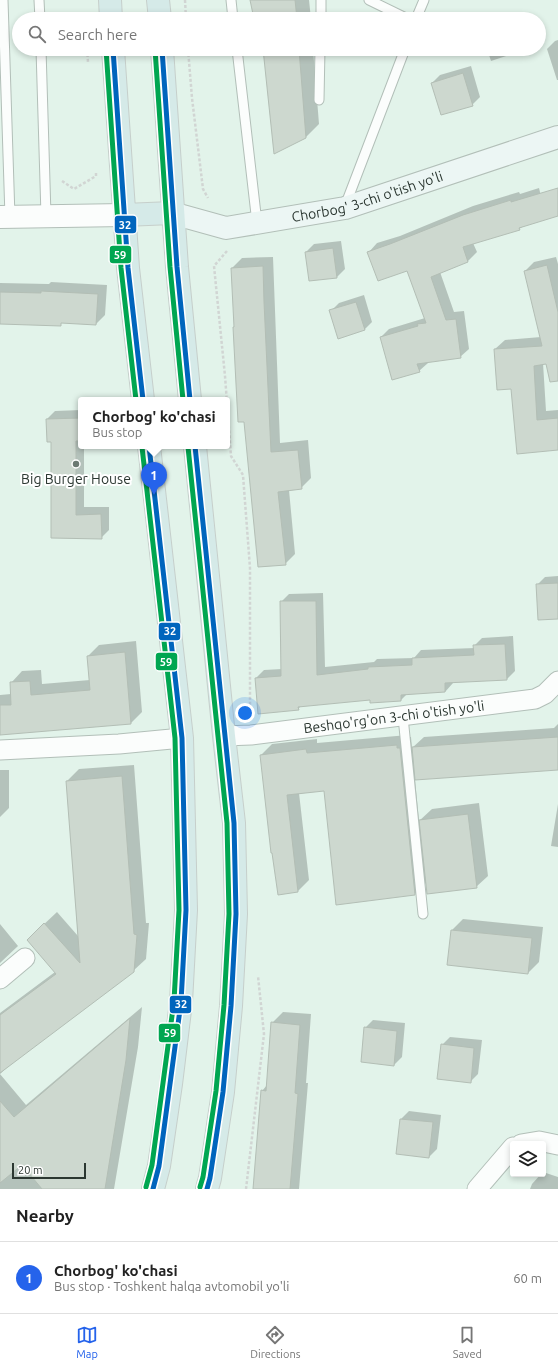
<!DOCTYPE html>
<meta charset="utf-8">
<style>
body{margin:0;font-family:Ubuntu,sans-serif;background:#f2f2f2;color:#222}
.controls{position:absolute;right:12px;bottom:12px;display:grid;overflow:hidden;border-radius:4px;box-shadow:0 2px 6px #0003}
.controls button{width:36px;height:36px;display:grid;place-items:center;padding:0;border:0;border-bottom:1px solid #e0e0e0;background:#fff;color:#222;font:20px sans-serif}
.scale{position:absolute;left:12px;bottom:10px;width:74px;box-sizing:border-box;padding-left:4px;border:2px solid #2b3731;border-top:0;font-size:11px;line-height:14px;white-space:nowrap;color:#2b3731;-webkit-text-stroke:3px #fff;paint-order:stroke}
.you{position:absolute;left:245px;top:713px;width:14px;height:14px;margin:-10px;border:3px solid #fff;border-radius:50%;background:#1a73e8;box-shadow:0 0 0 6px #1a73e833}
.badge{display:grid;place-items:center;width:26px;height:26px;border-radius:50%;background:#2563eb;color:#fff;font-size:13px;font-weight:700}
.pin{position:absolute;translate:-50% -33px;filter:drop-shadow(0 1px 2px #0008)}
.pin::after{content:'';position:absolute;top:21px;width:14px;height:12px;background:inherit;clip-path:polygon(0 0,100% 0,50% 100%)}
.popup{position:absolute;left:78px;top:397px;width:152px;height:52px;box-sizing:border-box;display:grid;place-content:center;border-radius:4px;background:#fff;filter:drop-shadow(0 1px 3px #0005);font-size:13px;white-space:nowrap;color:#767676}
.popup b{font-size:15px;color:#222}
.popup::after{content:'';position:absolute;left:50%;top:100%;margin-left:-8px;border:8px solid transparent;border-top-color:#fff}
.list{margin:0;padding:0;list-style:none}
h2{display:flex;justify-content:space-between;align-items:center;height:52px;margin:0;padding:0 16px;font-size:17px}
h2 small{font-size:13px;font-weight:400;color:#767676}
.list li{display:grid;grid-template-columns:26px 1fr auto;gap:12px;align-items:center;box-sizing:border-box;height:72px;padding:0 16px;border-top:1px solid #e0e0e0}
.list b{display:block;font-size:15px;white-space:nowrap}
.list p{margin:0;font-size:13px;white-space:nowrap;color:#767676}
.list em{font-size:13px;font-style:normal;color:#767676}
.icon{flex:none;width:22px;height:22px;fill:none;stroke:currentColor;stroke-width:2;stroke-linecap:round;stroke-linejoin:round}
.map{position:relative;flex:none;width:558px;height:1189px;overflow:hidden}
.search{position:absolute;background:#fff;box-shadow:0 2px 6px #0003;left:12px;right:12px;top:12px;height:44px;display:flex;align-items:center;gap:10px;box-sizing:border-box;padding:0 14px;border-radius:22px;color:#767676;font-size:15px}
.sheet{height:124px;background:#fff}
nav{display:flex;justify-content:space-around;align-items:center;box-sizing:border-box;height:56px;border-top:1px solid #e0e0e0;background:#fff;font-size:11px;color:#767676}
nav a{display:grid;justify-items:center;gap:2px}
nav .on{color:#2563eb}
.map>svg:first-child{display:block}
.shadow{fill:#0003}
.building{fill:#cdd8cf;stroke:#b3beb5}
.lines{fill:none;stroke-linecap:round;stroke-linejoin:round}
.service-casing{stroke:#b2bfb8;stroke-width:11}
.minor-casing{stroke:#b2bfb8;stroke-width:21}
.tertiary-casing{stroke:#b2bfb8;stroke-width:24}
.secondary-casing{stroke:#b2bfb8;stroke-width:24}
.trunk-casing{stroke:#c6cfcb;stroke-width:24}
.path{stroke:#d1d5d3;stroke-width:2.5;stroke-dasharray:3 2;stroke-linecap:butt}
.service{stroke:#fbfdfc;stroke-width:9}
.minor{stroke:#fbfdfc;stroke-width:19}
.tertiary{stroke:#fbfdfc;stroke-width:22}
.secondary{stroke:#ecf6f4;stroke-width:22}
.trunk{stroke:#d5eae8;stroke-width:22}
.bus-1-casing{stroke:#fff;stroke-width:8}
.bus-2-casing{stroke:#fff;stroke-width:8}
.bus-1{stroke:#0065bd;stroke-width:5}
.bus-2{stroke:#00a651;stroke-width:5}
.poi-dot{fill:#6b7972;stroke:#fff;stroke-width:1.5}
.labels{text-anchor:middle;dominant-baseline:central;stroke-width:4;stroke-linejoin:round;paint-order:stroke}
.street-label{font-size:14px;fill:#2b3731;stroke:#fff}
.poi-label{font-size:14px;fill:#2b3731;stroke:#fff}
.line-badge{stroke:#fff;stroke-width:1.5}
.badge-label{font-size:11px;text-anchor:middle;font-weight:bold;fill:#fff}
</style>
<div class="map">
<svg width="558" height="1189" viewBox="0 0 558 1189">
<rect width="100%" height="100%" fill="#e2f3ea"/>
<path class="shadow" d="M 251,0 L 309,0 L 311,19 L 255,19 Z
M 520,12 L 522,19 L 499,19 Z
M 558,40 L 558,80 L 557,80 L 547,49 L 555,41 Z
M 264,49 L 313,49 L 319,124 L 306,137 Z
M 487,49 L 524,49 L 521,51 L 491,61 Z
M 471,66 L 480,97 L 472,105 L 432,83 L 440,75 Z
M 539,188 L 545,213 L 519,229 L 473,243 L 477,252 L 468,261 L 440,272 L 454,312 L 464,311 L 469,349 L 460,357 L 428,361 L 428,363 L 419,371 L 381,337 L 389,329 L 425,318 L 407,270 L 369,252 L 377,243 L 400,236 L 473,206 L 519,192 L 520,194 Z
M 341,241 L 345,269 L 337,277 L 306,252 L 314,244 Z
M 273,257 L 280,443 L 308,440 L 311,478 L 301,488 L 289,490 L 295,554 L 285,564 L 245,421 L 234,327 L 235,326 L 232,268 L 242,258 Z
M 556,257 L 558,264 L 558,360 L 543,363 L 546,411 L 558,410 L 558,449 L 512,388 L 495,349 L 505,340 L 541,337 L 525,271 L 534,262 Z
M 51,282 L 107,285 L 105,315 L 96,324 L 62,322 L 60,325 L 0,323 L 0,283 L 49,284 Z
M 364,295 L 372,322 L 364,330 L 331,311 L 339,303 Z
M 81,410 L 81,446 L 84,446 L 84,507 L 109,507 L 109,530 L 101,538 L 52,537 L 52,440 L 48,441 L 47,419 L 55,411 Z
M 558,576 L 558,618 L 537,585 L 545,577 Z
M 323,593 L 325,667 L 374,662 L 377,659 L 414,658 L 421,650 L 475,648 L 474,646 L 482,638 L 513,636 L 515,671 L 507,679 L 453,682 L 453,683 L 445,692 L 408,693 L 401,700 L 370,698 L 301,706 L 298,709 L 256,678 L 264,670 L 282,669 L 281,602 L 289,594 Z
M 136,641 L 142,712 L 131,723 L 0,734 L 0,695 L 11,694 L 11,683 L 22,671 L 41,670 L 42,684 L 90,680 L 88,656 L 99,645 Z
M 558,724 L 558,768 L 415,779 L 419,821 L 432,809 L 479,803 L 488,876 L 476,887 L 427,882 L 415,894 L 325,790 L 299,793 L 309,880 L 298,891 L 261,755 L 272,744 L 317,739 L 317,743 L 408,735 L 408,737 L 411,737 L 412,748 L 424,737 L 554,728 Z
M 134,765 L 146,923 L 149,923 L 146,959 L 133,971 L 14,1061 L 0,1074 L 0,1013 L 55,972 L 40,928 L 57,912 L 78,936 L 67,781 L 79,769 Z
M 0,770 L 9,770 L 9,808 L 0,817 Z
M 558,804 L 558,847 L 551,846 Z
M 463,919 L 543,927 L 539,962 L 528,973 L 452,930 Z
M 0,924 L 18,946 L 0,963 Z
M 142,1007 L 138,1047 L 114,1189 L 0,1189 L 0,1074 L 26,1105 Z
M 283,1012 L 311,1014 L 306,1083 L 308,1083 L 299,1189 L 254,1189 L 262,1091 L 267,1085 L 272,1023 Z
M 373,1020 L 405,1023 L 402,1057 L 394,1065 L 365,1028 Z
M 450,1037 L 482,1040 L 478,1074 L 470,1082 L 442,1045 Z
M 409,1111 L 441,1115 L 437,1149 L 429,1157 L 401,1119 Z
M 543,1172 L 558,1177 L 558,1189 L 530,1189 L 532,1184 L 541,1174 L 543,1174 Z"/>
<path class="building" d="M 250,0 L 295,0 L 297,19 L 254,19 Z
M 263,49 L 299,49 L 306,138 L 274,154 Z
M 463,73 L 473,106 L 441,115 L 431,83 Z
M 558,188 L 558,216 L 519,228 L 520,230 L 463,247 L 468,262 L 431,277 L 446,320 L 456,319 L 461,358 L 417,364 L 420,372 L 392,380 L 380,337 L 418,326 L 417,324 L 426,323 L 407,271 L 378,281 L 367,252 L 390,244 L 463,215 L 511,200 L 511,202 Z
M 333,248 L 337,278 L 309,281 L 305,252 Z
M 547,265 L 558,312 L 558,381 L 550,382 L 546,364 L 534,366 L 537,420 L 558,418 L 558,450 L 517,454 L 511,389 L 497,390 L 494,349 L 542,346 L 524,271 Z
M 263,266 L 264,302 L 271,452 L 298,450 L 302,489 L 278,492 L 286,565 L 258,567 L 244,422 L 238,422 L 233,327 L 234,327 L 231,268 Z
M 41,291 L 98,294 L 96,325 L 61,323 L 61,326 L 0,324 L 0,292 L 41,293 Z
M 356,302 L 365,330 L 338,339 L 329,310 Z
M 81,418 L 81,441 L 76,441 L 76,515 L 101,514 L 102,539 L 51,538 L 51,442 L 47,442 L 46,419 Z
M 558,583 L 558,619 L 538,620 L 536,584 Z
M 280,601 L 316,601 L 317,675 L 368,669 L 368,667 L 412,665 L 412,658 L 474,655 L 473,645 L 505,644 L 507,680 L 445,683 L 445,692 L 401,695 L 401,701 L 370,703 L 370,700 L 298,707 L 299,710 L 258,714 L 255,678 L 281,676 Z
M 125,652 L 131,724 L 0,735 L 0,705 L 11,705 L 10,682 L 30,681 L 31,695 L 90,690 L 87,656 Z
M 558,737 L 558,770 L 415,780 L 412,747 Z
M 397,745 L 397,748 L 400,748 L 415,895 L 336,905 L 324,791 L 287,795 L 298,892 L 278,895 L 272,853 L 271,853 L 260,755 L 306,749 L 307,753 Z
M 122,776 L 134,934 L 137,935 L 134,972 L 0,1073 L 0,1015 L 56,974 L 27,940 L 44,923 L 80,963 L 66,781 Z
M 468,814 L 477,888 L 427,894 L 419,820 Z
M 451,930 L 532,938 L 528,974 L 447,965 Z
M 130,1018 L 126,1060 L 105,1189 L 42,1189 L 22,1165 L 0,1183 L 0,1101 L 14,1117 Z
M 271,1022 L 300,1025 L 295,1093 L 298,1094 L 290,1189 L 253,1189 L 261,1090 L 266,1091 Z
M 364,1027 L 397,1031 L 394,1066 L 361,1062 Z
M 441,1044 L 474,1048 L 471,1083 L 437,1079 Z
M 400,1119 L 433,1122 L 429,1158 L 396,1154 Z"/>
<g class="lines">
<g class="service-casing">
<path id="service" d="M 3,0 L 10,217
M 39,0 L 40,19
M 231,0 L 233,19
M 369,0 L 408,19
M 321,19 L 321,0
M 416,19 L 424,0
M 41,49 L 46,216
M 237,49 L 257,223
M 319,100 L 320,49
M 345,206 L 405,49
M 403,717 L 423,914"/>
</g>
<g class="minor-casing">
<g id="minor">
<path id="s1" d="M 224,736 L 251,735 L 535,699 L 545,694 L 558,681"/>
<path d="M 0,750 L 119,744 L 182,738"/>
<path d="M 0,979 L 25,958"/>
<path d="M 521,1144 L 539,1141 L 558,1145"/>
<path d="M 477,1189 L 513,1147"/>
</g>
</g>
<g class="tertiary-casing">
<path id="tertiary" d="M 0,217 L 124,215"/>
</g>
<g class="secondary-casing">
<g id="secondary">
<path id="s2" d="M 172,213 L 226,228 L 345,208 L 558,137"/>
</g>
</g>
<g class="trunk-casing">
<path id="trunk" d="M 110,0 L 111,19
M 158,0 L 160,19
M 113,49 L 128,268 L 143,400
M 162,49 L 177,267 L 190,400
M 124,215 L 172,213
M 149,446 L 182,738 L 186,910 L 181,1002 L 171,1084 L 159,1166 L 153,1189
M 195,446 L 224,736 L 234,823 L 236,914 L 231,1006 L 223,1092 L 210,1178 L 207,1189"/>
</g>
<path class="path" d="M 185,0 L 186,19
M 87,49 L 88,62
M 188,49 L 192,98 L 203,189 L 208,198
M 62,181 L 74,189 L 96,176 L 96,171
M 227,251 L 214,266 L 225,376 L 231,456 L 243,475 L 250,568 L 250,713
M 246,1189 L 264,1034 L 258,976"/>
<use href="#service" class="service"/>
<use href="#minor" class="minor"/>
<use href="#tertiary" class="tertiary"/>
<use href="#secondary" class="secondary"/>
<use href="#trunk" class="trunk"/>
<g class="bus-1-casing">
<path id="bus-1" d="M 113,49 L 128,268 L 143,400
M 162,49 L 177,267 L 190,400
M 149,446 L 182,738 L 186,910 L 181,1002 L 159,1166 L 153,1189
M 195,446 L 234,823 L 236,914 L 231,1006 L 223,1092 L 210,1178 L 207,1189"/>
</g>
<g class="bus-2-casing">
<path id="bus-2" d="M 106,49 L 121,268 L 136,400
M 155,49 L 170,267 L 183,400
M 142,447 L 175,738 L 179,910 L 174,1001 L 152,1165 L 146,1187
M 188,447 L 227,823 L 229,914 L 224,1005 L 216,1091 L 203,1177 L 200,1187"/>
</g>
<use href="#bus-1" class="bus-1"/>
<use href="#bus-2" class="bus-2"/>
</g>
<circle class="poi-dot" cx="76" cy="464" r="4"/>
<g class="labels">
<g class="street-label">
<text stroke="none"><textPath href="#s2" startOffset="201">Chorbog' 3-chi o'tish yo'li</textPath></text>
<text stroke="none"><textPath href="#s1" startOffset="171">Beshqo'rg'on 3-chi o'tish yo'li</textPath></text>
</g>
<g class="poi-label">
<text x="76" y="479">Big Burger House</text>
</g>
</g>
<g class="line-badge">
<rect x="114" y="215" width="23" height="19" rx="4" fill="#0065bd"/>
<rect x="109" y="245" width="23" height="19" rx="4" fill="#00a651"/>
<rect x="158" y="622" width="23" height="19" rx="4" fill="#0065bd"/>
<rect x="155" y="652" width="23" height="19" rx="4" fill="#00a651"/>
<rect x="169" y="995" width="23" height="19" rx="4" fill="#0065bd"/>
<rect x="158" y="1023" width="23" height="20" rx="4" fill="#00a651"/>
</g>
<g class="badge-label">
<text x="125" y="229">32</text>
<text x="120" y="259">59</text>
<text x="170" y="635">32</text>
<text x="166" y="666">59</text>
<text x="181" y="1008">32</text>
<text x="170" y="1037">59</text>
</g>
</svg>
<div class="controls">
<button><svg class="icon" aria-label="layers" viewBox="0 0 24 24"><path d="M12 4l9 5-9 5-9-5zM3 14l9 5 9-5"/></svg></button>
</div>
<div class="scale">20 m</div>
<div class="you"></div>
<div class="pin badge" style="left:154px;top:495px">1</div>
<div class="popup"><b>Chorbog' ko'chasi</b>Bus stop</div>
<div class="search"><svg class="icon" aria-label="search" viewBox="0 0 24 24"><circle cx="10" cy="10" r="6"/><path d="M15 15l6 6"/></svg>Search here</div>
</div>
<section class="sheet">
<h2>Nearby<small></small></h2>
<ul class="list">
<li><span class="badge">1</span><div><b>Chorbog' ko'chasi</b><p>Bus stop · Toshkent halqa avtomobil yo'li</p></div><em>60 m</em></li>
</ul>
</section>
<nav>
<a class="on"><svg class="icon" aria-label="map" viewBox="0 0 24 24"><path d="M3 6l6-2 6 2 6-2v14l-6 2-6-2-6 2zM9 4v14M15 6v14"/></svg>Map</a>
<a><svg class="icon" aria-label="directions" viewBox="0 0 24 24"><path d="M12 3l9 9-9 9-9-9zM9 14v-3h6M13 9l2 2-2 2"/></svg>Directions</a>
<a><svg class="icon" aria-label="saved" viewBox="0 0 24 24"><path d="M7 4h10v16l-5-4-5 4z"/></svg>Saved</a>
</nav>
